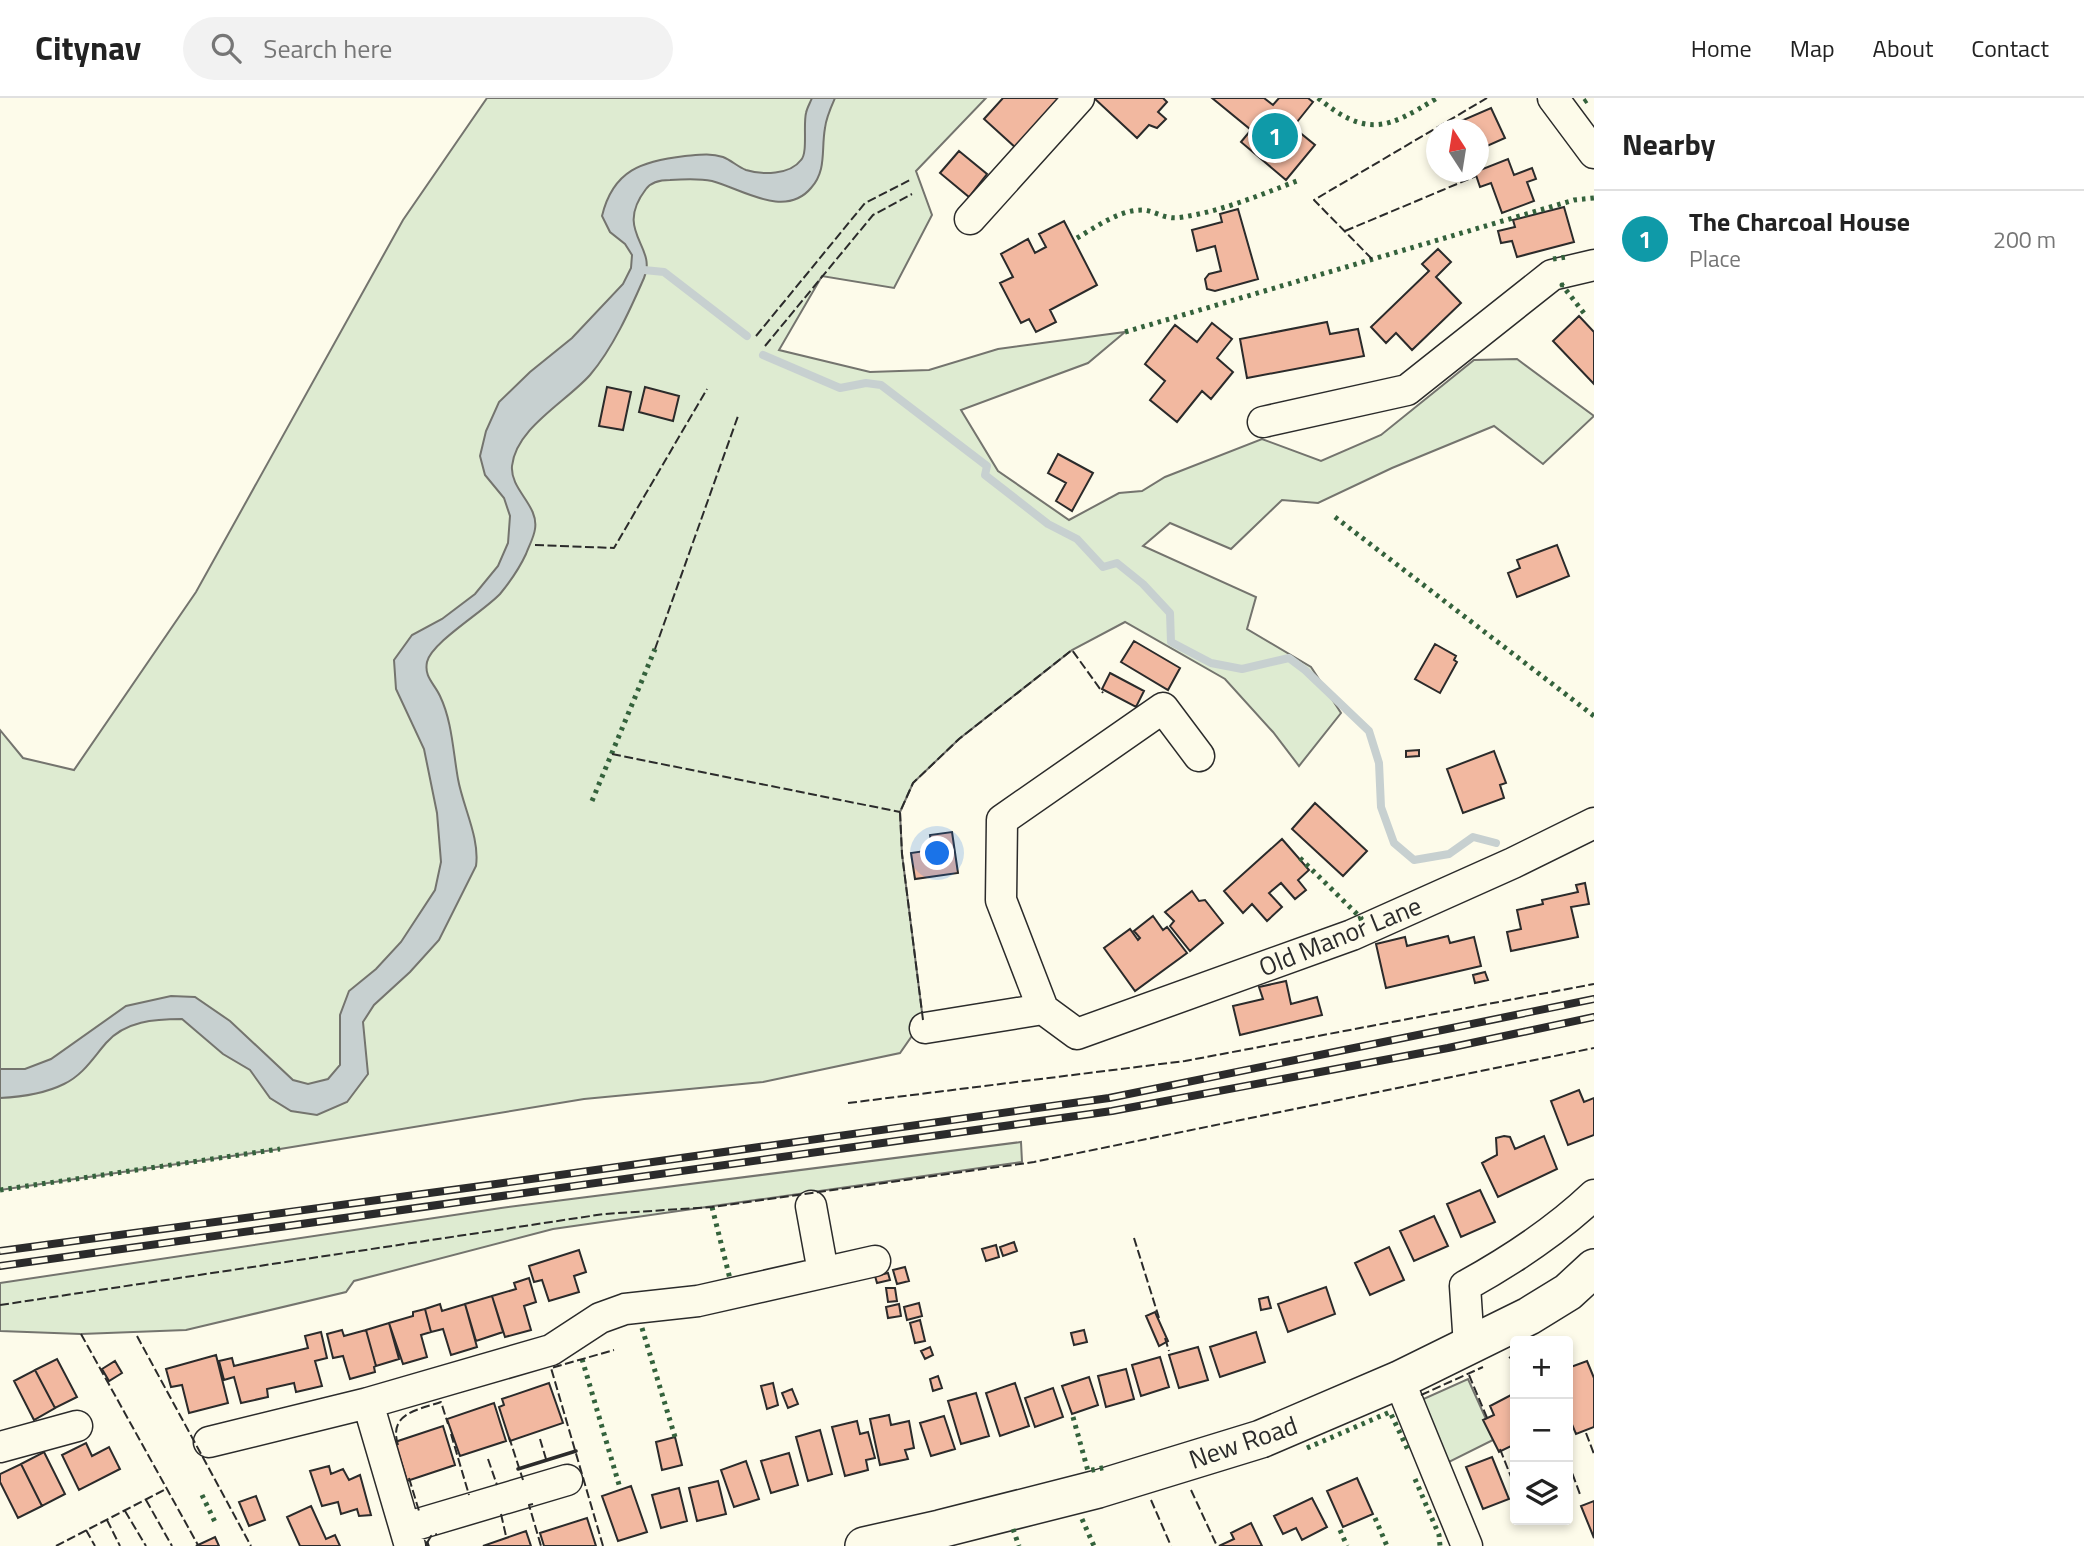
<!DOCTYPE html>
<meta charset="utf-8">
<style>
body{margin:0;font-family:"Titillium Web",sans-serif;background:#f2f2f2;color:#222}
.controls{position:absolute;right:21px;bottom:21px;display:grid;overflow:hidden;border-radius:7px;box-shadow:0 4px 10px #0003}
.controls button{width:63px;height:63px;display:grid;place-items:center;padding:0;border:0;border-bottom:2px solid #e0e0e0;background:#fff;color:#222;font:35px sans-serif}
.compass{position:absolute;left:1426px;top:21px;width:63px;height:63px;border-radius:50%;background:#fff;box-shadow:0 4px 10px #0003;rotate:348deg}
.you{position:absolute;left:938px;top:756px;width:24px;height:24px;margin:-18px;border:5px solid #fff;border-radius:50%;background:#1a73e8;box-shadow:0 0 0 10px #1a73e833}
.badge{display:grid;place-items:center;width:46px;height:46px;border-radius:50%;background:#d93025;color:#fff;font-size:23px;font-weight:700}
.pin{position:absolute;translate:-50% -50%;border:4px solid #fff;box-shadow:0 2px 7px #0006}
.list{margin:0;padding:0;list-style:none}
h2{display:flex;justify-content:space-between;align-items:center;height:91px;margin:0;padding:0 28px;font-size:30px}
h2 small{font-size:23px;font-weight:400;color:#767676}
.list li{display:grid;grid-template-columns:46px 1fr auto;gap:21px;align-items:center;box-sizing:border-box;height:98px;padding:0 28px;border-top:2px solid #e0e0e0}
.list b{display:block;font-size:26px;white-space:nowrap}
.list p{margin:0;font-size:23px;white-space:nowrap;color:#767676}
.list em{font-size:23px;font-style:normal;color:#767676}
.icon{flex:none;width:38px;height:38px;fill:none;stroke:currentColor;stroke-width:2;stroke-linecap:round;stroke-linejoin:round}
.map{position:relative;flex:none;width:1594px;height:1448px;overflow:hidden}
header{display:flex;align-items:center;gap:42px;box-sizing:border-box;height:98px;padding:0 35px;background:#fff;border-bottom:2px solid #e0e0e0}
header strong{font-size:33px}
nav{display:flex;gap:38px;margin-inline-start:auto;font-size:24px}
.search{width:490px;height:63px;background:#f2f2f2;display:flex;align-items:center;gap:18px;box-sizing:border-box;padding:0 24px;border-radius:38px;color:#767676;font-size:26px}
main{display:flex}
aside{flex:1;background:#fff}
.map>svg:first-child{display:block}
.green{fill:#deebd1;stroke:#74746e;stroke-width:2}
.water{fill:#c7d0d0;stroke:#74746e;stroke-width:2}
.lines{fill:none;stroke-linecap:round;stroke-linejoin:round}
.stream{stroke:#c7d0d0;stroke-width:8}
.building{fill:#f2b8a0;stroke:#2b2b2b;stroke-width:2}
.minor-casing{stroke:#2b2b2b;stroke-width:33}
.major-casing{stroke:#2b2b2b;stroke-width:40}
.minor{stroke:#fdfbea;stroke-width:30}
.major{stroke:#fdfbea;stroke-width:37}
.rail-casing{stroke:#2b2b2b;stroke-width:8}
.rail{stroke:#fdfbea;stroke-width:5;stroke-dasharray:16;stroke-linecap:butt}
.hedge{stroke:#34623c;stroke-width:5;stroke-dasharray:3.5 5;stroke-linecap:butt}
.fence{stroke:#2b2b2b;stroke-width:2;stroke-dasharray:9 3.5;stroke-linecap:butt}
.wall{stroke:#2b2b2b;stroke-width:3.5}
.labels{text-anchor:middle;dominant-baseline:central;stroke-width:5;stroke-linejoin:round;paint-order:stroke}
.street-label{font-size:26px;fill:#2b2b2b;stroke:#fdfbea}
</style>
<header>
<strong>Citynav</strong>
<div class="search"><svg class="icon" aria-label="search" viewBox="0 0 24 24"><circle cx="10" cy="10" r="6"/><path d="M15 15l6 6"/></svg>Search here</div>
<nav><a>Home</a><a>Map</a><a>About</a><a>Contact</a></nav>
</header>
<main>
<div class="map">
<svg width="1594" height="1448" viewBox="0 0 1594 1448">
<rect width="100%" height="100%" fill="#fdfbea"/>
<path class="green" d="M 487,0 L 986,0 L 916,73 L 932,117 L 894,190 L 822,178 L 779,252 L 870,274 L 929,272 L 998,251 L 1125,234 L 1088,265 L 961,312 L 998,373 L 1069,422 L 1119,395 L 1142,393 L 1165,379 L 1262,341 L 1321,363 L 1381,337 L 1474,262 L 1517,261 L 1594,318 L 1543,366 L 1494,328 L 1392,370 L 1318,405 L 1282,402 L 1231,451 L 1170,425 L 1143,448 L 1256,499 L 1247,531 L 1311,569 L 1341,615 L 1299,668 L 1273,634 L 1225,581 L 1125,524 L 1072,552 L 959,641 L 913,685 L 900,714 L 902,756 L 923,922 L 900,955 L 763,984 L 584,1001 L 280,1051 L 0,1092 L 0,632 L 23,660 L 74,672 L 196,494 L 403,122 Z
M 1021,1044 L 1022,1064 L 553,1131 L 354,1183 L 346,1194 L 186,1232 L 81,1236 L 0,1233 L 0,1185 L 501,1110 Z
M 1468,1281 L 1495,1341 L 1447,1365 L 1419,1303 Z"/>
<path class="water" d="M 812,0 L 835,0 C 831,9 826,20 825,30 C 821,52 827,72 811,90 C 785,121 742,91 712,83 C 698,80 684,81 670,82 C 661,82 651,84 646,91 C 613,134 658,148 644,180 C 630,212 613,250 590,277 C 566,304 516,330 512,368 C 510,392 539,407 535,431 C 534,439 529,448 526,456 C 520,469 509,485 500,496 C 483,514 432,544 427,564 C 424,579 434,585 440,598 C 452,623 453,653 458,681 C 463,709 480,740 476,768 L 439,842 L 410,874 L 374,907 L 363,924 L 368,976 L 347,1004 L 317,1017 L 291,1013 L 270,1000 L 250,972 L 223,956 L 182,921 C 155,921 125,923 106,945 C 93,960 83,977 64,986 C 46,995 20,999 0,1000 L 0,971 L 25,971 L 51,961 L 126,908 L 171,898 L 195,899 L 230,923 L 293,982 L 308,986 L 328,981 L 340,967 L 340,917 L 349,893 L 376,871 L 401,844 L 435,792 L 441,764 L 437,715 L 424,651 L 396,591 L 394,562 L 412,537 L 442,521 L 475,496 L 498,468 L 508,445 L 510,418 L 504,400 L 485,377 L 480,358 L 486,333 L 499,304 L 530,274 L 572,240 L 623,186 L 631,170 L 632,157 L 625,146 L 610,134 L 602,118 C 613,72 642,63 685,58 C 698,57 710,55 723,59 C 731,62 738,69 746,72 C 762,77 790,77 801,62 C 808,55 803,27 806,15 C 807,10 810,5 812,0 Z"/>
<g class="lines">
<path class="stream" d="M 644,172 L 664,174 L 747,238
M 763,257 L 840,290 L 866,285 L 881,287 L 987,368 L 985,377 L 1048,426 L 1077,441 L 1103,469 L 1117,465 L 1143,486 L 1170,515 L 1171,544 L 1211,565 L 1242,571 L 1289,560 L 1305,572 L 1369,633 L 1379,665 L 1381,709 L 1394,745 L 1414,762 L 1449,756 L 1473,739 L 1496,745"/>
</g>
<path class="building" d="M 1003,0 L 1057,0 L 1060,3 L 1016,50 L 984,21 Z
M 1094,0 L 1163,0 L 1167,4 L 1158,14 L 1166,21 L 1157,30 L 1149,27 L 1137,40 Z
M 1212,0 L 1264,0 L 1273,7 L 1279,0 L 1308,0 L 1313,4 L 1293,29 L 1315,47 L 1286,82 L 1241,44 L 1251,32 Z
M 1491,10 L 1505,40 L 1478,52 L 1478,32 L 1456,32 L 1454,26 Z
M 959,53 L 987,76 L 969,99 L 940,75 Z
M 1508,61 L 1514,77 L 1532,70 L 1536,81 L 1527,84 L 1534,103 L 1502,115 L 1491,85 L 1480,89 L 1475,74 Z
M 1564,109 L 1574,144 L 1517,159 L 1512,143 L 1501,145 L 1498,133 L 1515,129 L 1513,122 Z
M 1238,111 L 1258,181 L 1215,193 L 1207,191 L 1205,181 L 1209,176 L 1221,173 L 1215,148 L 1197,153 L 1192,132 L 1222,124 L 1220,116 Z
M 1064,123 L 1097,187 L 1050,212 L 1056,224 L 1036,234 L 1029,221 L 1021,225 L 1000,185 L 1013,179 L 1001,156 L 1028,141 L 1035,155 L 1046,149 L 1039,136 Z
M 1438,151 L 1451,164 L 1436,179 L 1461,205 L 1412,252 L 1396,235 L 1386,245 L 1371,229 L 1429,173 L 1422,166 Z
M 1579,218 L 1594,234 L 1594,286 L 1553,243 Z
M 1327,224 L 1330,236 L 1358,231 L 1364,258 L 1247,280 L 1240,241 Z
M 1212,225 L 1232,241 L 1217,260 L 1233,274 L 1211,301 L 1202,293 L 1177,324 L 1150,302 L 1165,283 L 1145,266 L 1175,227 L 1197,244 Z
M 607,289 L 631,294 L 623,332 L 599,328 Z
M 645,289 L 679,298 L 673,323 L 639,314 Z
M 1058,356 L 1093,375 L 1072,413 L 1056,403 L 1066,385 L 1048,375 Z
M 1557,447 L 1569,478 L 1517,499 L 1508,475 L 1520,470 L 1517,462 Z
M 1134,543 L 1180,570 L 1168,592 L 1121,564 Z
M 1435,546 L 1456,558 L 1454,562 L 1457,564 L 1440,595 L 1415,581 Z
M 1110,575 L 1144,593 L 1136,609 L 1102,591 Z
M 1419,652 L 1419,658 L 1406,659 L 1406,653 Z
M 1494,653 L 1506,685 L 1500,687 L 1504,700 L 1463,715 L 1447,671 Z
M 1315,705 L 1367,753 L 1343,778 L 1292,731 Z
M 952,734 L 958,775 L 915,781 L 911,755 L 932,752 L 930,737 Z
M 1282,741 L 1309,772 L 1298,782 L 1306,792 L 1295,801 L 1281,785 L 1269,795 L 1282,809 L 1267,823 L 1252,806 L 1243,815 L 1224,793 Z
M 1585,785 L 1589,806 L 1571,809 L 1578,839 L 1511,853 L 1507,834 L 1521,831 L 1517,812 L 1543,806 L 1542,802 L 1578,794 L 1576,787 Z
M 1192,793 L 1199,803 L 1205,802 L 1223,825 L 1190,853 L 1170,828 L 1174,823 L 1165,814 Z
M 1153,818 L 1163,832 L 1167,829 L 1187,855 L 1135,893 L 1104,850 L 1130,831 L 1138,842 L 1140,840 L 1134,833 Z
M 1448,838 L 1450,845 L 1474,839 L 1481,868 L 1386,890 L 1376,846 L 1405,839 L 1407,848 Z
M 1485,874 L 1488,882 L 1475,885 L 1473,877 Z
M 1286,883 L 1291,906 L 1317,899 L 1322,917 L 1240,937 L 1233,908 L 1263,901 L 1259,889 Z
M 1579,992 L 1584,1004 L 1594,1000 L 1594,1037 L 1568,1047 L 1551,1003 Z
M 1504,1038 L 1510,1039 L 1515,1051 L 1544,1038 L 1557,1071 L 1498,1099 L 1482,1065 L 1497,1057 L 1496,1040 Z
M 1480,1092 L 1495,1124 L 1461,1139 L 1447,1106 Z
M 1434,1118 L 1448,1148 L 1414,1163 L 1400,1133 Z
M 1014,1144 L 1017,1153 L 1003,1158 L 1000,1149 Z
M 996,1147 L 999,1159 L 986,1163 L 982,1151 Z
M 1389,1149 L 1404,1182 L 1370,1197 L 1355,1165 Z
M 579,1152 L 586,1174 L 574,1178 L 579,1194 L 549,1203 L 542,1182 L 534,1184 L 529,1168 Z
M 905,1169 L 909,1183 L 897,1186 L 893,1172 Z
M 888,1175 L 890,1182 L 877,1185 L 875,1178 Z
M 529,1180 L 536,1204 L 524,1208 L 531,1232 L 505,1239 L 492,1198 L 516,1191 L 514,1185 Z
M 1326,1189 L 1335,1216 L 1288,1234 L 1278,1206 Z
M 886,1190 L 895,1190 L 897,1203 L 888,1204 Z
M 492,1198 L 503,1234 L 476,1243 L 465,1206 Z
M 1268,1199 L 1271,1210 L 1261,1212 L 1259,1201 Z
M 919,1205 L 922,1218 L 907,1222 L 904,1209 Z
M 440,1206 L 442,1213 L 465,1206 L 477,1249 L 451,1257 L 443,1231 L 431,1234 L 425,1211 Z
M 899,1206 L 901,1218 L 888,1220 L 886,1209 Z
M 425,1211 L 431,1234 L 421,1237 L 427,1259 L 403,1266 L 389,1225 L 413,1218 L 413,1214 Z
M 1155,1214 L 1168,1243 L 1159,1248 L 1146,1218 Z
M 920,1222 L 925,1243 L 915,1245 L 910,1225 Z
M 389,1225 L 399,1261 L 376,1268 L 366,1232 Z
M 342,1232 L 344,1238 L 366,1232 L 376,1268 L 374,1269 L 375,1274 L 350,1281 L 343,1258 L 333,1260 L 327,1236 Z
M 1084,1232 L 1087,1244 L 1074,1247 L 1071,1235 Z
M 321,1234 L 327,1260 L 315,1263 L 322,1288 L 296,1294 L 294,1285 L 267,1291 L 268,1299 L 241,1305 L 234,1279 L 224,1282 L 219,1263 L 232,1260 L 234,1268 L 308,1250 L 305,1238 Z
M 1256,1234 L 1265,1264 L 1220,1279 L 1210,1249 Z
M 930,1249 L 933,1257 L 925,1261 L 921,1253 Z
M 1198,1249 L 1208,1282 L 1179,1290 L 1169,1257 Z
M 216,1257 L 228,1305 L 189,1315 L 182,1287 L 171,1289 L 166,1271 Z
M 1160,1259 L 1169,1289 L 1141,1298 L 1132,1267 Z
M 57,1261 L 77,1299 L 55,1310 L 35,1272 Z
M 115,1263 L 122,1275 L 109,1283 L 102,1271 Z
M 1587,1263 L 1594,1280 L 1594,1329 L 1576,1336 L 1571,1324 L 1568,1325 L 1568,1270 Z
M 1126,1271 L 1134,1301 L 1106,1309 L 1098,1278 Z
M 35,1272 L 55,1310 L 34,1322 L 14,1283 Z
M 938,1278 L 942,1290 L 933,1293 L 930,1281 Z
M 1089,1279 L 1098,1307 L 1072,1316 L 1062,1288 Z
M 549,1285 L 563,1325 L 510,1343 L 499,1309 L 504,1307 L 502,1301 Z
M 773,1285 L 778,1307 L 767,1311 L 761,1288 Z
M 1015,1285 L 1029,1328 L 1000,1338 L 986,1295 Z
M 1053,1290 L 1063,1319 L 1035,1329 L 1025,1300 Z
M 792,1291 L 798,1306 L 788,1310 L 782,1295 Z
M 976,1295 L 989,1338 L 961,1346 L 948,1303 Z
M 1515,1295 L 1515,1356 L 1511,1348 L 1499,1354 L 1483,1322 L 1494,1317 L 1490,1308 Z
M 494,1305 L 506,1343 L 460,1358 L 447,1321 Z
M 889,1317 L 891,1327 L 909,1323 L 914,1350 L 905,1352 L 908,1361 L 880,1367 L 870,1321 Z
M 944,1318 L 955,1351 L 931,1358 L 920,1325 Z
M 857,1323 L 860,1336 L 868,1334 L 875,1360 L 866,1362 L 868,1372 L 845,1378 L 832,1329 Z
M 443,1328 L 455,1367 L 407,1383 L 395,1344 Z
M 820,1332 L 832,1376 L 808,1383 L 796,1339 Z
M 675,1339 L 682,1367 L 662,1372 L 656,1344 Z
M 86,1345 L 92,1358 L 109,1349 L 120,1371 L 79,1392 L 62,1357 Z
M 44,1354 L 65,1396 L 42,1408 L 21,1366 Z
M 789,1355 L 798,1387 L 771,1395 L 761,1363 Z
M 1492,1359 L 1509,1401 L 1483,1411 L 1466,1369 Z
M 746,1363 L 759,1401 L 734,1409 L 721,1372 Z
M 21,1366 L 42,1408 L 18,1420 L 0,1384 L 0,1376 Z
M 329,1368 L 331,1376 L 343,1371 L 349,1382 L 360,1377 L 371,1417 L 359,1418 L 357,1411 L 341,1416 L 338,1404 L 322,1408 L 310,1373 Z
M 1357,1380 L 1373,1416 L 1343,1429 L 1327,1393 Z
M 718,1383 L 726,1416 L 697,1423 L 689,1390 Z
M 631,1388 L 647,1434 L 618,1443 L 602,1398 Z
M 679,1390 L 687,1423 L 661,1430 L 652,1397 Z
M 256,1398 L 265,1422 L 249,1428 L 239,1404 Z
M 1312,1400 L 1327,1429 L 1302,1442 L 1296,1430 L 1283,1436 L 1274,1418 Z
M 1594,1403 L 1594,1440 L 1581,1408 Z
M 311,1408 L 326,1441 L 335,1437 L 340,1448 L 300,1448 L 287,1419 Z
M 587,1420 L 596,1448 L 544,1448 L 540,1435 Z
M 1251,1425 L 1262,1448 L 1219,1448 L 1234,1441 L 1231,1435 Z
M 526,1433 L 531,1448 L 483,1448 Z
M 215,1439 L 219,1448 L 196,1448 L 198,1447 Z"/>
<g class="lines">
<g class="minor-casing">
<path id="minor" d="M 1553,0 L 1594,55
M 970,121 L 1079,0
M 1263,324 L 1407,292 L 1552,177 L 1594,167
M 1199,658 L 1163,610 L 1002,722 L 1001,802 L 1043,911 L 1077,936 L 1352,837 L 1513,765 L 1594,725
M 925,930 L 1043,911
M 811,1108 L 823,1174
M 1469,1248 L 1465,1188 C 1512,1162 1555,1134 1594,1097
M 1399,1282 L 1467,1448
M 368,1305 L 410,1448
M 209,1344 L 368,1305 L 551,1252 L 600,1220 L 625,1211 L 698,1203 L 875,1163
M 0,1349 L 77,1328
M 405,1430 L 567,1382"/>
</g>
<g class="major-casing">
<path id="major" d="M 864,1448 L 940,1431 L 1098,1391 L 1261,1341 L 1399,1282 L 1529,1218 L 1568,1194 L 1594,1170"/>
</g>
<use href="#minor" class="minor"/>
<use href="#major" class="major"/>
<g class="rail-casing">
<path id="rail" d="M 0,1153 L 496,1086 L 1109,1000 L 1594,901
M 0,1168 L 1112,1013 L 1448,950 L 1594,919"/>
</g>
<use href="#rail" class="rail"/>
<path class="hedge" d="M 1318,0 C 1367,40 1387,31 1437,0
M 1584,4 L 1590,0
M 1077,140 C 1096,129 1119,112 1142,112 C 1155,112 1165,123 1183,119 C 1222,113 1260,97 1297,83
M 1553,161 L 1567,159
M 1564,187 L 1562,187 L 1587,219
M 1125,234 L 1574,102 L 1594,100
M 1335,419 L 1594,618
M 592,703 L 655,551
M 1300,760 L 1361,820 L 1358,821
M 0,1092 L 280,1051
M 712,1109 L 730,1181
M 642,1230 L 675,1339
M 582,1261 L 620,1390
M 1073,1319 L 1088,1373 L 1107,1369
M 1307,1350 L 1390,1314 L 1408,1352
M 1415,1381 L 1439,1437 L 1440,1448
M 202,1397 L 215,1424
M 1375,1420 L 1387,1448
M 1082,1421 L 1094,1448
M 1013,1431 L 1019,1448
M 1340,1432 L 1347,1448"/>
<path class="fence" d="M 1345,133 L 1476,78
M 1372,161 L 1314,102 L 1487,0
M 756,238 L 865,105 L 912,81
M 765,248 L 873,117 L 912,96
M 535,447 L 614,450 L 707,291
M 655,551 L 738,318
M 612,656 L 900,714
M 923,922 L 902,756 L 900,714 L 913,685 L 959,641 L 1072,552 L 1103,595
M 848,1005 L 1185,963 L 1594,886
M 1134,1140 L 1159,1220
M 0,1207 L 604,1116 L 712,1109 L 1034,1064 L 1594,950
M 81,1236 L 198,1447
M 137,1238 L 251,1448
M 1165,1240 L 1169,1253
M 1509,1260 L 1515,1256
M 1469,1277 L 1488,1322
M 1421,1297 L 1483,1269
M 1586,1335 L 1594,1356
M 451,1336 L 469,1397
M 509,1339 L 523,1382
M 540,1341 L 546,1361
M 398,1347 C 388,1315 418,1312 441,1304 L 448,1326
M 1500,1351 L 1515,1389
M 488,1361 L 497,1387
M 1568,1364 L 1581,1399
M 409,1380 L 419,1413
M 1191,1392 L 1217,1448
M 146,1402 L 172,1448
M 1151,1402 L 1171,1448
M 533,1406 L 529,1407 L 541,1448
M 125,1413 L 146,1448
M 501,1416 L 506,1438
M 107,1422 L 120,1448
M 86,1432 L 95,1448
M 427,1445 L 431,1438 L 437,1436
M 56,1448 L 166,1391
M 603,1448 L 551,1270 L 614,1252"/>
<path class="wall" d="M 518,1371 L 576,1353
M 427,1445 L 428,1448"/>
</g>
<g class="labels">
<g class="street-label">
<text transform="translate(1340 838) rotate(-22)">Old Manor Lane</text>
<text transform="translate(1243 1344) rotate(-19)">New Road</text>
</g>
</g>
</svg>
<div class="controls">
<button>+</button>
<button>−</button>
<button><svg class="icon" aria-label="layers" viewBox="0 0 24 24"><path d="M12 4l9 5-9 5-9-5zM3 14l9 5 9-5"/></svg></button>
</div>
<svg class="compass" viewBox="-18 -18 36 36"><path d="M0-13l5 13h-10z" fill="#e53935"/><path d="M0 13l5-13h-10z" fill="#767676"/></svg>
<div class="you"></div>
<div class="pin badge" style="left:1275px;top:38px;background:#0f9aa8">1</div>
</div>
<aside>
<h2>Nearby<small></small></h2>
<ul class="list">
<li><span class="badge" style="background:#0f9aa8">1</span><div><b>The Charcoal House</b><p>Place</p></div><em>200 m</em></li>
</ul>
</aside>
</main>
